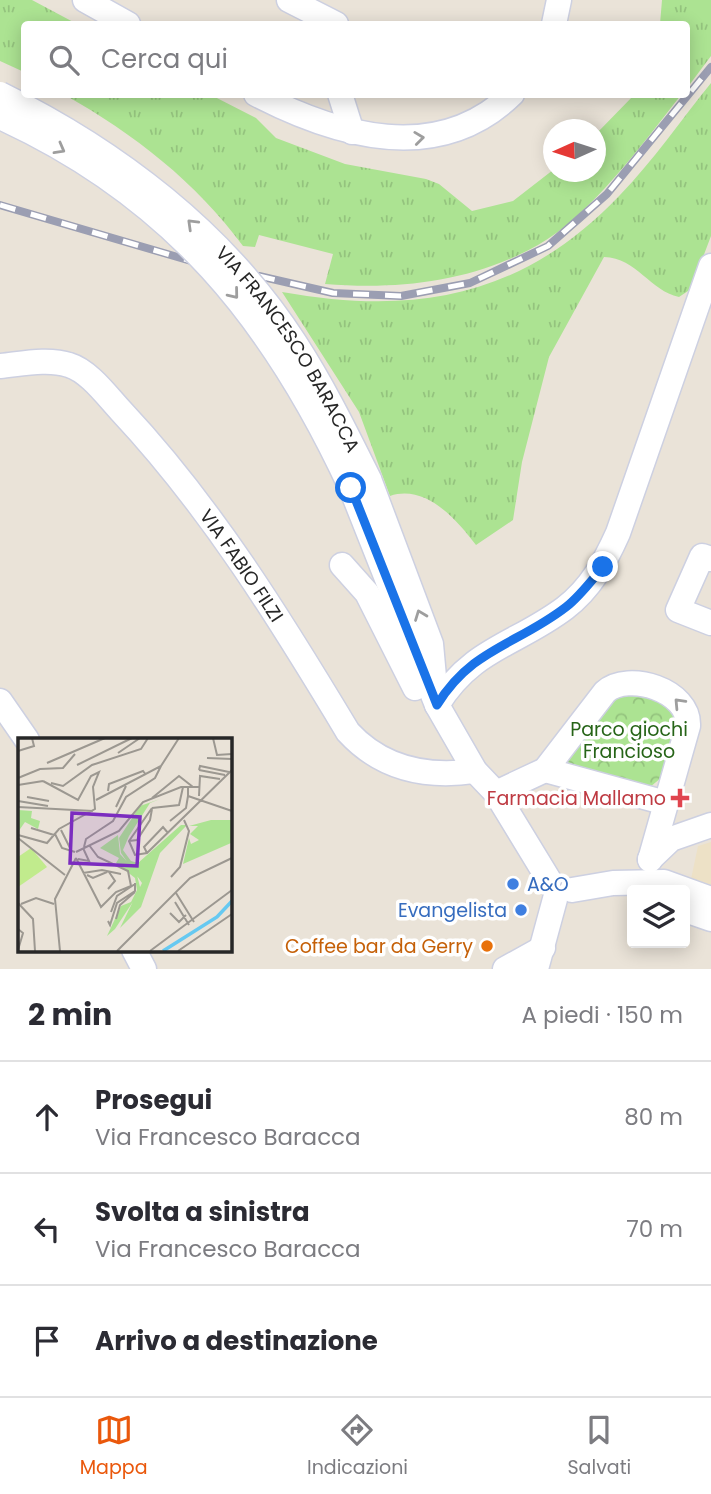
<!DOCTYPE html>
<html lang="it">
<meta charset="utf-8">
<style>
body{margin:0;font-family:Poppins,sans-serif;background:#f2f2f3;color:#2b2b33}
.controls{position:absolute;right:21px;bottom:21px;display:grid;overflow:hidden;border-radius:7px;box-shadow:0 4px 18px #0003}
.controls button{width:63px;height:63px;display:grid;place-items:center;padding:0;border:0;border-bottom:2px solid #e1e1e2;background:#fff;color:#2b2b33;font:35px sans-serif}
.compass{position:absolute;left:543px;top:119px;width:63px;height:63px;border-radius:50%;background:#fff;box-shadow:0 4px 18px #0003;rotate:267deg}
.stop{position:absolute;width:21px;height:21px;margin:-16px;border:5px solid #1a73e8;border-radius:50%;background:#fff}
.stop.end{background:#1a73e8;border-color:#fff;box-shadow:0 2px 7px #0008}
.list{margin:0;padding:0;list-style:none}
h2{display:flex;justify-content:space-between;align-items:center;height:91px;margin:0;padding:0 28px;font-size:30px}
h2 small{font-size:23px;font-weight:400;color:#7c7c81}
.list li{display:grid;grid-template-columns:46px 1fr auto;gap:21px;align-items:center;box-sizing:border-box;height:112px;padding:0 28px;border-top:2px solid #e1e1e2}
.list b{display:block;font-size:26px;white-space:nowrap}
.list p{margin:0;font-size:23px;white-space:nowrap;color:#7c7c81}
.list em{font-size:23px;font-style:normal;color:#7c7c81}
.icon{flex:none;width:38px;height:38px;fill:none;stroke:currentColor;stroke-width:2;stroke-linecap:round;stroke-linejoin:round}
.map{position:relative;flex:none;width:711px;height:969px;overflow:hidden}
.search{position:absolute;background:#fff;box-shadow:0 4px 18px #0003;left:21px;right:21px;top:21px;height:77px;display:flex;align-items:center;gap:18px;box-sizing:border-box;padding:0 24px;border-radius:7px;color:#7c7c81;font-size:26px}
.sheet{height:427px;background:#fff}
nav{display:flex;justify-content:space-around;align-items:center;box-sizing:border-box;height:98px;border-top:2px solid #e1e1e2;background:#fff;font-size:19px;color:#7c7c81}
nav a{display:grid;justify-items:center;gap:4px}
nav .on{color:#ea580c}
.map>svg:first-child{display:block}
.education{fill:#ede1c6}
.grass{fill:url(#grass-tufts)}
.forest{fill:url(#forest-crowns)}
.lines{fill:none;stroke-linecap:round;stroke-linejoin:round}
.minor-casing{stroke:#cdd0e1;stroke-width:27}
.minor{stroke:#fff;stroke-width:24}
.rail-casing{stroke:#9b9eb2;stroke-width:8}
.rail{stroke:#fff;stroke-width:5;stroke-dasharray:16;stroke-linecap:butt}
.minor-bridge-casing{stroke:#cdd0e1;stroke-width:27;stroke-linecap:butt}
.minor-bridge{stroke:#fff;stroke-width:24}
.oneway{stroke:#9e9e9e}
.route{stroke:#1a73e8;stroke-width:9}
.health-dot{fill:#e0444e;stroke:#fff;stroke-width:2.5}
.shop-dot{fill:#3f7fe0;stroke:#fff;stroke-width:2.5}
.food-dot{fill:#e8710a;stroke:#fff;stroke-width:2.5}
.labels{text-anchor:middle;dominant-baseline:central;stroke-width:7;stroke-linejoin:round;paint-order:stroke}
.street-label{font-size:19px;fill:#272727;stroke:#fff}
.park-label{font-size:19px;fill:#266417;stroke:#fff}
.health-label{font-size:19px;fill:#be3a42;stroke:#fff;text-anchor:end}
.shop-label{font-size:19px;fill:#366cbe;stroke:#fff;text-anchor:start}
.food-label{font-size:19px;fill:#c56008;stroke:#fff;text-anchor:end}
.inset-river{fill:none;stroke:#66c9f1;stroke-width:3.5}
.inset-road{fill:none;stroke:#9c9891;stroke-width:2}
.view{fill:#7b2cbf;fill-opacity:0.15;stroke:#7b2cbf;stroke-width:3.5}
.inset-edge{fill:none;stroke:#272727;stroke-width:3.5}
</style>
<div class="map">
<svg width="711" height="969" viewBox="0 0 711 969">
<defs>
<pattern id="grass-tufts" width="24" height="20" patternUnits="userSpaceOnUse" patternTransform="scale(1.75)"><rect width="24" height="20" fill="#ace392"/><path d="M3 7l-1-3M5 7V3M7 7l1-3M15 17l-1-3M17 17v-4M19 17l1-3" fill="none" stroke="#94c37e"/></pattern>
<pattern id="forest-crowns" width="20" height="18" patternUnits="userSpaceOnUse" patternTransform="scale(1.75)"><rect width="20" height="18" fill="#ace392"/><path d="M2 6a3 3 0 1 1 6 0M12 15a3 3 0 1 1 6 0" fill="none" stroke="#94c37e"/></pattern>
</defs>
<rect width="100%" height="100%" fill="#eae3d8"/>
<path class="education" d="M 711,842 L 711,885 L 691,879 L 698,846 Z"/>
<path class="grass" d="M 0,0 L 32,0 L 77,24 L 24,24 L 24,72 L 0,61 Z
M 662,0 L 711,0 L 711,56 L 687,88 L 686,24 L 660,24 Z
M 711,83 L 711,236 L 691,289 L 679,297 C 650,291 637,258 604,257 L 549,357 L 522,462 L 513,520 L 476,545 C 457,520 426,484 390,496 L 359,412 L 282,292 C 417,316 523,297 620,195 C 653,161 681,120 711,83 Z
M 65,95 L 211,95 L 256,118 L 276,138 L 345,164 L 426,179 L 439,184 L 472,211 L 513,201 L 553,170 L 596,172 L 596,134 L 634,95 L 681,95 C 644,142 590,216 538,245 C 472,282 399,290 325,284 L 333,254 L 259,235 L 255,247 L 243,246 C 196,182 134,134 65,95 Z"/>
<path class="forest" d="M 630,692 L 670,706 L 677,721 L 661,778 L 650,787 L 566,762 L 613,696 Z"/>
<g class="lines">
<g class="minor-casing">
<g id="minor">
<path d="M 85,0 L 128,24"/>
<path d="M 289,0 L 336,24"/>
<path d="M 554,24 L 559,0"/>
<path d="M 256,94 C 337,136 438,166 512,94"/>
<path d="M 340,94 L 352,132"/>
<path id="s1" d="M 0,366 C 21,364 48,358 69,365 C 89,371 107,396 121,411 C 211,507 280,619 348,732 C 382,769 427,778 475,771"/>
<path d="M 369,479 L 431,644 L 434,677"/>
<path d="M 351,488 L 437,705 L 475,771 L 496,793 L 549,880"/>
<path d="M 711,559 L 702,556 L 678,610 L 711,623"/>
<path d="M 342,565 L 367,593 L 415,688"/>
<path d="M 0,701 L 27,740"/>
<path d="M 437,705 C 472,648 516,645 565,608 C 591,588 605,562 618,533 L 711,266"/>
<path d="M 545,770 L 666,803"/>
<path d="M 496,793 L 545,770 L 605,692 C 628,671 690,690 688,726 L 650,860"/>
<path d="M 650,859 L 671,839 L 711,825"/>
<path d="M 572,890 L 613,883 L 664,882 L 711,899"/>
<path d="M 685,910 L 711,919"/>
<path d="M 134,950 L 144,969"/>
<path d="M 505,969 L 543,948"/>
<path d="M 536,969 L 555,899"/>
</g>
</g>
<use href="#minor" class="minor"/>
<g class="rail-casing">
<path id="rail" d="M 0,205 L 191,261
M 259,276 L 333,293 L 401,296 L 470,283 L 548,246 L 607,194 L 711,67"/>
</g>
<use href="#rail" class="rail"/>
<g class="minor-bridge-casing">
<g id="minor-bridge">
<path id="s2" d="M 0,94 C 116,151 224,233 295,343 C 323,386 346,433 369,479"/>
<path d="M 0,117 C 173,196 273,319 351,488"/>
</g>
</g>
<use href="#minor-bridge" class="minor-bridge"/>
</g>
<defs><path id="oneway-chevron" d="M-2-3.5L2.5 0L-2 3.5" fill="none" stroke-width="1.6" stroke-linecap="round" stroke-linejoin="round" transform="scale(1.75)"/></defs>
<g class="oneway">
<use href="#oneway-chevron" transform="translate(419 138) rotate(-7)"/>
<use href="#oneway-chevron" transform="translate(60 149) rotate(29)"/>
<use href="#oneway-chevron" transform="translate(192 224) rotate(-136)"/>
<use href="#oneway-chevron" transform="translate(234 294) rotate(51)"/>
<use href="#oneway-chevron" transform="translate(420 615) rotate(-111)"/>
<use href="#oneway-chevron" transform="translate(679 703) rotate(-133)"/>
</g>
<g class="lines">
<path class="route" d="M 351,488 L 437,705 C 472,648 517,645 566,607 C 580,596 591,581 603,567"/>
</g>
<path class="health-dot" d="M676.5 787.5h7v7h7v7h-7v7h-7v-7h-7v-7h7z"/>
<g class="shop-dot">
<circle cx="513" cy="884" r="7"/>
<circle cx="521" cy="910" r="7"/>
</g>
<circle class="food-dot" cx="487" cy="946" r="7"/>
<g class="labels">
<g class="street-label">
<text stroke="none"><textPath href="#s2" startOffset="392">VIA FRANCESCO BARACCA</textPath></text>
<text stroke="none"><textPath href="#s1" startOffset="336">VIA FABIO FILZI</textPath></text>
</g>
<g class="park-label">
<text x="629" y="729">Parco giochi<tspan x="629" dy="22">Francioso</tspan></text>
</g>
<g class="health-label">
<text x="666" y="798">Farmacia Mallamo</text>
</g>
<g class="shop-label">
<text x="527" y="884">A&amp;O</text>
<text x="507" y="910" text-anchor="end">Evangelista</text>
</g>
<g class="food-label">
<text x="473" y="946">Coffee bar da Gerry</text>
</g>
</g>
<g transform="translate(18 738)">
<rect width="214" height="214" fill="#eae3d8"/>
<path d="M 142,61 L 132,65 L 111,98 L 105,112 L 113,123 L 120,125 L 163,87 L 169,87 L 142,115 L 123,169 L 102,190 L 124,145 L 103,115 L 101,100 L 122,68 ZM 193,82 L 213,82 L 213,105 L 165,126 L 171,100 L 173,106 L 181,102 L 172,96 L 180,88 L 171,88 ZM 100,97 L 102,116 L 118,133 L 122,149 L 118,159 L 97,191 L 89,198 L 103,168 L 113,164 L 119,152 L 117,140 L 98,125 L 101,120 L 82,110 Z" fill="#ace392"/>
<path d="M 0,72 L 14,73 L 13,80 L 22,83 L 20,91 L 7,84 L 0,94 Z" fill="#ace392"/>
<path d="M 13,110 L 29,129 L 0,149 L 0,119 Z" fill="#c1eb8d"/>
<path class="inset-river" d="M 145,213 L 199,179 L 214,163"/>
<path class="inset-road" d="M 195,0 L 199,17 L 214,16M 0,13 L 16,8 L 14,0M 100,15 L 122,0M 189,20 L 214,21M 29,25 L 87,0M 59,27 L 114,0M 181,32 L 182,28 L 211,34M 181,32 L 207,37M 0,40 L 22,31 L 45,30 L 57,16M 33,45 L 45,48 L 74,27 L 123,11 L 130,0M 0,47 L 25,43M 170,49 L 170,58 L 214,73M 90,53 L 91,46 L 125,33 L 128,37M 181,58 L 182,38 L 202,41M 9,59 L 31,63M 134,60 L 161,38 L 175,49M 78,62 L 143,28 L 161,0M 0,63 L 30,68M 0,69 L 75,73M 98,69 L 108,48M 134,70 L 111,103 L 117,117 L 129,115 L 214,32M 134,70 L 161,67 L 165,49M 152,83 L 168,70 L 170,58M 13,90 L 36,97M 43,92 L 53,112M 37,96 L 44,110 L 57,114M 0,97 L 29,105 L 41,91 L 77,71 L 75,49 L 81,34 L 73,38 L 60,62 L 25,43M 0,100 L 47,137M 111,103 L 119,102 L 132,82 L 134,71M 66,109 L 68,101 L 95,83 L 108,59 L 137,40 L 143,28M 58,114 L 101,93 L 125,64 L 163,49 L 181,49M 129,115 L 126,109 L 145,89 L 150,95M 58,120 L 83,169 L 98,154 L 113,148 L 110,133 L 80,119 L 71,107M 60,121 L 71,123 L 65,110M 65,135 L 84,132 L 103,136M 69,137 L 75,140 L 89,134M 153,139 L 162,129 L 171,93 L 166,82M 90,151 L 97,143 L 91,134M 158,155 L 176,184M 157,164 L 171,187M 0,165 L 15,181 L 17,213M 3,166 L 18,160 L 36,166M 93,174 L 99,158 L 117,146M 152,175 L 161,184 L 168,177M 98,181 L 102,167 L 117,154M 90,183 L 92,187 L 99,165 L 117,153 L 117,145M 0,191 L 5,195 L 0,212M 42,213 L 37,161 L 58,120M 99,213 L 172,140 L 214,120M 132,213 L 214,152M 160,213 L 214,176"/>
<path class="view" d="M 54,75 L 122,79 L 119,128 L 52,125 Z"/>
<rect width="214" height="214" class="inset-edge"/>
</g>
</svg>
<div class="controls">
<button><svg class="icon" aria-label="layers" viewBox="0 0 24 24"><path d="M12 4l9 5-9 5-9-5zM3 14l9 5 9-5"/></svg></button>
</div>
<svg class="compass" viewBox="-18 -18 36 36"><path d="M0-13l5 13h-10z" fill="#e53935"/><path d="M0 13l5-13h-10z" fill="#7c7c81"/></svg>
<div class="stop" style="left:351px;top:488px"></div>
<div class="stop end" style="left:603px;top:567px"></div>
<div class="search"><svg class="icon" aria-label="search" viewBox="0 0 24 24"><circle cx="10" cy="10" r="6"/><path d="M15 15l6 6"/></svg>Cerca qui</div>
</div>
<section class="sheet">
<h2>2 min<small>A piedi · 150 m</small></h2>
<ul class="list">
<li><svg class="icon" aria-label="ahead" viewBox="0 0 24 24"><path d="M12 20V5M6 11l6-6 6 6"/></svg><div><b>Prosegui</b><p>Via Francesco Baracca</p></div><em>80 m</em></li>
<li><svg class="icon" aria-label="left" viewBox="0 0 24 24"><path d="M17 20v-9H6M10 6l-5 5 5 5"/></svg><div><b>Svolta a sinistra</b><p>Via Francesco Baracca</p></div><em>70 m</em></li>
<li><svg class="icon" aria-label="arrive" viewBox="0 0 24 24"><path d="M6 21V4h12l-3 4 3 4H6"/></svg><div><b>Arrivo a destinazione</b></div></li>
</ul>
</section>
<nav>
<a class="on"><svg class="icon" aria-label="map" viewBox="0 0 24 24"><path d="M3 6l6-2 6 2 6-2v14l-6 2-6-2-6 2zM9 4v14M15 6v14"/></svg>Mappa</a>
<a><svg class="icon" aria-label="directions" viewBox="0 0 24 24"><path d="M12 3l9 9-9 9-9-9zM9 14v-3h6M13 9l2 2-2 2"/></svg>Indicazioni</a>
<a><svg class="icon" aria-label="saved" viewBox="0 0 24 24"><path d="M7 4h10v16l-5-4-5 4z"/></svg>Salvati</a>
</nav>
